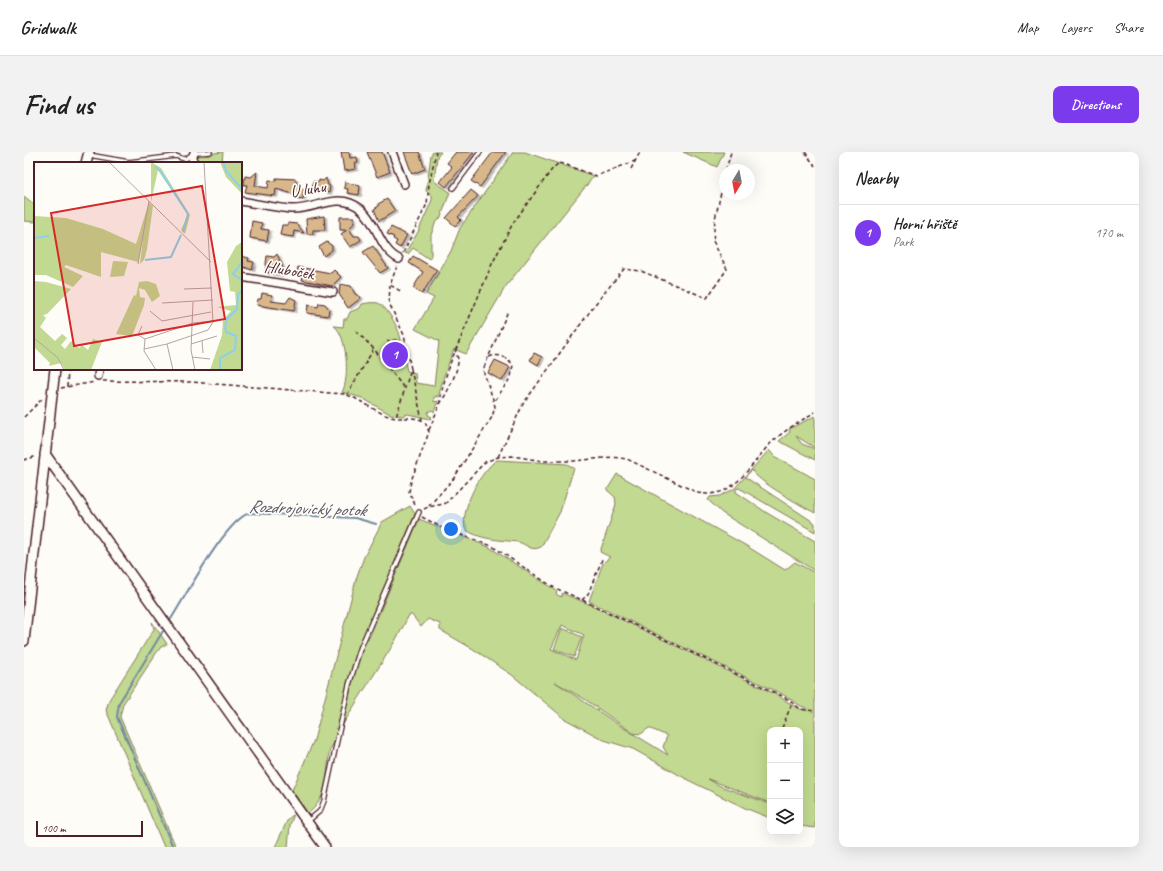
<!DOCTYPE html>
<meta charset="utf-8">
<style>
body{margin:0;font-family:Caveat,sans-serif;background:#f2f2f2;color:#222}
.controls{position:absolute;right:12px;bottom:12px;display:grid;overflow:hidden;border-radius:8px;box-shadow:0 4px 16px #0002}
.controls button{width:36px;height:36px;display:grid;place-items:center;padding:0;border:0;border-bottom:1px solid #e0e0e0;background:#fff;color:#222;font:20px sans-serif}
.compass{position:absolute;left:695px;top:12px;width:36px;height:36px;border-radius:50%;background:#fff;box-shadow:0 4px 16px #0002;rotate:190deg}
.scale{position:absolute;left:12px;bottom:10px;width:107px;box-sizing:border-box;padding-left:4px;border:2px solid #4a1f2b;border-top:0;font-size:11px;line-height:14px;white-space:nowrap;color:#4a1f2b;-webkit-text-stroke:3px #fdfcf7;paint-order:stroke}
.you{position:absolute;left:427px;top:377px;width:14px;height:14px;margin:-10px;border:3px solid #fff;border-radius:50%;background:#1a73e8;box-shadow:0 0 0 6px #1a73e833}
.badge{display:grid;place-items:center;width:26px;height:26px;border-radius:50%;background:#7c3aed;color:#fff;font-size:13px;font-weight:700}
.pin{position:absolute;translate:-50% -50%;border:2px solid #fff;box-shadow:0 1px 4px #0006}
.list{margin:0;padding:0;list-style:none}
h2{display:flex;justify-content:space-between;align-items:center;height:52px;margin:0;padding:0 16px;font-size:17px}
h2 small{font-size:13px;font-weight:400;color:#767676}
.list li{display:grid;grid-template-columns:26px 1fr auto;gap:12px;align-items:center;box-sizing:border-box;height:56px;padding:0 16px;border-top:1px solid #e0e0e0}
.list b{display:block;font-size:15px;white-space:nowrap}
.list p{margin:0;font-size:13px;white-space:nowrap;color:#767676}
.list em{font-size:13px;font-style:normal;color:#767676}
.icon{flex:none;width:22px;height:22px;fill:none;stroke:currentColor;stroke-width:2;stroke-linecap:round;stroke-linejoin:round}
.map{position:relative;flex:none;width:791px;height:695px;overflow:hidden;border-radius:8px}
header{display:flex;align-items:center;gap:24px;box-sizing:border-box;height:56px;padding:0 20px;background:#fff;border-bottom:1px solid #e0e0e0}
header strong{font-size:19px}
nav{display:flex;gap:22px;margin-inline-start:auto;font-size:14px}
.intro{display:flex;align-items:center;justify-content:space-between;box-sizing:border-box;height:96px;padding:0 24px}
h1{margin:0;font-size:28px}
.button{padding:10px 18px;border-radius:8px;background:#7c3aed;color:#fff;font-size:14px;font-weight:700}
main{display:flex;gap:24px;padding:0 24px}
aside{flex:1;background:#fff;border-radius:8px;box-shadow:0 4px 16px #0002}
.map>svg:first-child{display:block}
.green{fill:#c1d990;stroke:#867c5e;fill-rule:evenodd}
.lines{fill:none;stroke-linecap:round;stroke-linejoin:round}
.stream{stroke:#72899f;stroke-width:2}
.building{fill:#d8b88b;stroke:#4a1f2b;filter:url(#shadow)}
.service-casing{stroke:#4a1f2b;stroke-width:6}
.minor-casing{stroke:#4a1f2b;stroke-width:10}
.tertiary-casing{stroke:#4a1f2b;stroke-width:12}
.path{stroke:#4a1f2b;stroke-width:1.5;stroke-dasharray:4 3;stroke-linecap:butt}
.service{stroke:#fdfcf7;stroke-width:3.5}
.minor{stroke:#fdfcf7;stroke-width:7}
.tertiary{stroke:#fdfcf7;stroke-width:9}
.labels{text-anchor:middle;dominant-baseline:central;stroke-width:3.5;stroke-linejoin:round;paint-order:stroke}
.street-label{font-size:17px;fill:#4a1f2b;stroke:#fdfcf7}
.water-label{font-size:18px;font-style:italic;fill:#5e5465;stroke:#fdfcf7}
.inset-river{fill:none;stroke:#8cd0ed;stroke-width:2}
.inset-road{fill:none;stroke:#b5a4a5;stroke-width:1}
.view{fill:#d62828;fill-opacity:0.15;stroke:#d62828;stroke-width:2}
.inset-edge{fill:none;stroke:#4a1f2b;stroke-width:2}
</style>
<header>
<strong>Gridwalk</strong>
<nav><a>Map</a><a>Layers</a><a>Share</a></nav>
</header>
<div class="intro"><h1>Find us</h1><a class="button">Directions</a></div>
<main>
<div class="map">
<svg width="791" height="695" viewBox="0 0 791 695">
<defs>
<filter id="shadow"><feDropShadow dx="2.5" dy="1.5" stdDeviation="0" flood-color="#0004"/></filter>
</defs>
<rect width="100%" height="100%" fill="#fdfcf7"/>
<filter id="ink" filterUnits="userSpaceOnUse"><feTurbulence type="fractalNoise" baseFrequency=".025" numOctaves="2"/><feDisplacementMap in="SourceGraphic" scale="8" xChannelSelector="R" yChannelSelector="G"/><feConvolveMatrix kernelMatrix="1 2 1 2 8 2 1 2 1" color-interpolation-filters="sRGB"/></filter>
<g filter="url(#ink)">
<path class="green" d="M 199,0 L 198,11 L 170,11 L 171,3 Z
M 409,0 L 417,0 L 413,5 L 410,29 L 426,40 L 417,65 L 411,72 L 407,83 L 407,103 L 405,107 L 389,96 L 384,102 L 381,101 L 394,80 L 408,48 L 408,43 L 402,39 L 407,3 Z
M 489,0 L 501,0 L 570,24 L 482,134 L 442,202 L 430,197 L 420,224 L 414,246 L 414,244 L 410,245 L 410,250 L 414,249 L 410,260 L 408,258 L 404,260 L 404,263 L 408,265 L 406,267 L 384,262 L 378,264 L 366,262 L 338,246 L 318,240 C 326,227 323,182 310,174 L 319,175 L 320,167 L 323,167 L 326,160 L 336,156 L 338,152 C 343,151 349,150 354,151 C 363,154 377,180 377,189 L 373,190 L 379,201 L 383,219 L 391,221 L 392,231 L 410,234 L 415,189 L 391,177 L 410,146 L 402,142 L 427,99 L 436,76 Z
M 659,0 L 700,0 L 693,15 Z
M 0,44 L 11,53 L 11,70 L 0,69 Z
M 791,264 L 791,296 L 772,284 L 778,292 L 791,297 L 791,308 L 755,289 L 766,280 L 765,277 Z
M 745,298 L 750,304 L 791,327 L 791,361 C 780,355 731,328 728,318 L 721,325 L 791,371 L 791,380 L 715,336 L 712,337 L 712,340 L 743,361 L 791,389 L 791,419 L 698,361 L 684,348 L 686,345 L 696,344 L 710,337 Z
M 473,308 L 543,312 L 550,316 L 536,360 L 517,395 C 506,400 503,392 494,390 C 477,388 455,388 441,377 C 436,357 457,318 473,308 Z
M 593,322 L 721,393 L 761,418 L 771,410 L 791,421 L 791,676 L 776,674 L 776,578 L 746,578 L 746,651 L 684,627 L 696,634 L 746,652 L 746,666 L 721,656 L 666,629 L 609,597 L 580,588 L 541,567 L 488,523 L 449,497 L 416,478 L 416,472 L 404,467 L 397,475 L 388,463 L 385,463 C 363,509 328,550 306,598 C 304,602 305,608 304,613 C 302,634 300,648 284,662 L 268,638 L 290,588 L 333,424 L 340,405 L 358,370 L 386,354 L 391,362 L 340,484 L 345,486 L 395,367 L 465,395 L 533,439 L 532,442 L 537,445 L 538,441 L 574,456 L 753,543 L 773,556 L 783,559 L 782,556 L 777,554 L 758,542 L 667,499 L 565,449 L 579,411 L 586,405 L 576,400 L 592,352 L 591,345 L 583,338 ZM 538,473 L 560,483 L 552,508 L 527,497 ZM 531,530 L 562,548 L 609,581 L 617,582 L 625,576 L 643,584 L 639,595 L 644,603 L 595,573 Z
M 128,470 L 143,492 L 137,495 L 133,500 L 99,552 L 96,565 L 152,695 L 140,695 L 82,558 L 85,548 L 130,477 Z
M 538,476 L 558,485 L 550,505 L 530,497 Z
M 270,662 L 266,673 L 264,695 L 251,695 L 264,667 Z"/>
<g class="lines">
<path class="stream" d="M 147,467 C 161,445 203,366 226,361 L 331,366 L 352,372
M 139,479 L 95,551 L 93,565 L 149,695"/>
</g>
<path class="building" d="M 317,0 L 325,0 L 326,6 L 333,5 L 334,11 L 331,11 L 332,17 L 320,19 Z
M 343,0 L 358,0 L 366,20 L 353,25 Z
M 380,0 L 395,0 L 401,17 L 388,22 Z
M 432,0 L 450,0 L 422,35 L 416,30 L 428,15 L 423,11 Z
M 469,0 L 482,0 L 456,35 L 447,29 Z
M 233,20 L 231,34 L 244,36 L 245,28 L 252,29 L 252,26 L 272,27 L 272,30 L 276,36 L 280,37 L 279,47 L 272,46 L 272,43 L 252,37 L 251,44 L 221,40 L 223,33 L 220,33 L 221,24 L 227,25 Z
M 302,26 L 304,33 L 306,34 L 305,41 L 288,36 L 289,29 L 295,30 L 295,28 L 299,29 Z
M 321,30 L 336,34 L 335,43 L 323,41 L 324,37 L 320,36 Z
M 447,38 L 454,44 L 434,65 L 437,68 L 431,74 L 422,66 Z
M 363,47 L 371,59 L 355,69 L 350,57 L 355,54 L 354,52 Z
M 300,64 L 301,78 L 289,78 L 289,82 L 283,82 L 282,67 Z
M 316,65 L 330,65 L 330,71 L 325,77 L 330,84 L 335,84 L 337,88 L 326,95 L 317,82 L 323,78 L 316,78 Z
M 228,69 L 238,71 L 237,77 L 245,78 L 243,89 L 226,86 Z
M 264,71 L 273,72 L 280,81 L 270,79 L 269,85 L 256,83 L 258,73 L 264,73 Z
M 367,75 L 383,83 L 376,96 L 371,93 L 373,89 L 369,87 L 370,85 L 363,82 Z
M 303,90 L 308,94 L 308,98 L 300,104 L 295,95 Z
M 349,94 L 364,116 L 356,121 L 339,100 Z
M 253,102 L 259,116 L 257,123 L 241,120 L 243,104 L 250,105 Z
M 217,104 L 225,106 L 224,109 L 230,110 L 228,118 L 217,114 Z
M 389,104 L 413,118 L 398,142 L 389,136 L 399,120 L 385,111 Z
M 274,115 L 307,121 L 310,118 L 317,125 L 308,134 L 278,128 L 279,124 L 272,123 Z
M 316,132 L 327,134 L 331,142 L 337,145 L 336,147 L 324,156 L 315,142 Z
M 238,141 L 248,143 L 247,149 L 262,151 L 266,145 L 272,148 L 270,159 L 233,153 L 234,147 L 237,147 Z
M 295,151 L 301,152 L 305,157 L 304,164 L 283,161 L 284,153 L 294,155 Z
M 510,201 L 518,205 L 514,213 L 506,208 Z
M 471,208 L 486,215 L 478,229 L 464,221 Z"/>
<g class="lines">
<g class="service-casing">
<path id="service" d="M 65,3 L 105,10 L 152,4 C 164,9 160,7 169,2 C 174,0 181,1 186,0
M 429,36 L 456,0
M 284,669 L 296,659 L 300,649 L 325,533 L 336,497 L 395,360"/>
</g>
<g class="minor-casing">
<path id="minor" d="M 368,0 L 380,32
M 168,11 L 170,0
M 217,49 C 233,52 250,55 266,57 C 291,59 313,38 337,57 C 353,70 355,97 375,107
M 217,125 L 309,140
M 74,224 L 75,217"/>
</g>
<g class="tertiary-casing">
<path id="tertiary" d="M 62,11 L 65,0
M 21,302 L 301,695
M 0,489 L 31,217"/>
</g>
<path class="path" d="M 781,0 L 791,14
M 607,17 L 616,0
M 702,18 L 707,0
M 379,101 L 403,52 L 405,32 L 412,0
M 373,114 L 366,133 L 378,140
M 366,133 L 365,151 L 380,183 L 387,217 L 372,265
M 332,179 L 350,197 L 380,236
M 365,191 L 364,189 L 374,188 L 384,202
M 465,205 C 475,201 483,205 489,213 L 487,225 L 470,250
M 387,217 L 398,268
M 79,229 L 166,230 L 320,242 C 337,247 351,260 367,265 C 379,268 390,263 401,270 L 405,280 L 387,329 L 385,340 L 392,355
M 43,235 L 44,217
M 37,236 L 71,230
M 323,243 L 349,198
M 416,252 C 422,243 435,218 434,208 C 434,205 432,201 431,198
M 0,265 L 19,246
M 405,278 L 415,254 L 419,234 L 425,214 L 468,112 L 489,71 L 529,16 L 535,11 L 540,12 L 572,24 L 611,9
M 474,305 L 499,252 L 572,151 L 600,117 L 617,119 L 683,146 L 703,117 L 689,89 L 691,67 L 701,23
M 0,308 L 13,304
M 405,354 L 430,326 L 468,265 L 471,255 L 470,250 L 459,218 L 484,159
M 400,357 C 407,353 415,354 422,351 L 461,310 L 474,305 L 488,304 L 519,309 L 550,309 L 589,305 L 603,307 L 674,341 C 710,348 724,315 746,292 C 759,279 775,270 791,260
M 398,365 L 419,376 L 468,394 L 529,435 L 565,451 L 760,545 L 777,557 L 791,559
M 558,448 L 564,442 L 579,405
M 758,576 L 768,551"/>
<use href="#service" class="service"/>
<use href="#minor" class="minor"/>
<use href="#tertiary" class="tertiary"/>
</g>
</g>
<g class="labels">
<g class="street-label">
<text transform="translate(284 37) rotate(-9)">U luhu</text>
<text transform="translate(265 118) rotate(9)">Hluboček</text>
</g>
<g class="water-label">
<text transform="translate(283 356) rotate(2)">Rozdrojovický potok</text>
</g>
</g>
<g transform="translate(10 10)">
<rect width="208" height="208" fill="#fdfcf7"/>
<path d="M 117,0 L 127,6 L 156,53 L 151,72 L 147,68 L 154,52 L 124,8 L 117,40 ZM 186,0 L 208,0 L 208,32 L 192,15 ZM 115,40 L 119,44 L 113,87 L 110,98 L 106,102 L 109,76 L 104,100 L 67,90 L 67,115 L 32,103 L 30,105 L 49,114 L 39,125 L 12,113 L 0,113 L 0,54 L 32,56 L 69,67 L 102,82 ZM 208,80 L 208,208 L 176,208 L 188,173 L 189,158 L 197,149 L 183,145 L 202,143 L 201,130 L 196,129 L 193,100 L 202,84 ZM 79,99 L 94,100 L 90,114 L 76,115 ZM 0,119 L 12,120 L 37,127 L 13,152 L 9,153 L 12,156 L 6,165 L 21,179 L 28,172 L 33,176 L 27,183 L 31,187 L 37,179 L 45,186 L 48,183 L 54,188 L 59,177 L 68,180 L 57,208 L 31,208 L 27,201 L 15,204 L 16,201 L 0,185 ZM 113,119 L 122,122 L 126,134 L 118,140 L 111,128 L 105,126 L 106,135 L 111,136 L 110,143 L 98,174 L 82,172 L 100,133 L 102,134 L 105,120 Z" fill="#c1d990"/>
<path class="inset-river" d="M 189,0 L 192,9 L 208,27M 121,5 L 126,9 L 154,52 L 149,70M 0,76 L 15,74M 111,98 L 137,95 L 147,73M 208,100 L 199,112 L 208,118M 186,208 L 186,196 L 201,188 L 202,174 L 192,170 L 191,165 L 193,157 L 203,147 L 204,133 L 208,128"/>
<path class="inset-road" d="M 75,0 L 177,100M 104,102 L 115,39M 150,127 L 178,126M 159,140 L 157,188 L 161,208M 128,141 L 179,138M 116,149 L 128,159 L 177,150M 108,164 L 104,173 L 111,177M 0,176 L 24,196 L 30,208M 111,177 L 159,161 L 179,159M 111,177 L 110,189 L 122,208M 168,179 L 169,191M 157,182 L 183,174M 110,187 L 133,182M 158,195 L 176,197M 139,208 L 133,182 L 174,168 L 179,160 L 170,0"/>
<path class="view" d="M 168,24 L 191,157 L 40,184 L 17,51 Z"/>
<rect width="208" height="208" class="inset-edge"/>
</g>
</svg>
<div class="controls">
<button>+</button>
<button>−</button>
<button><svg class="icon" aria-label="layers" viewBox="0 0 24 24"><path d="M12 4l9 5-9 5-9-5zM3 14l9 5 9-5"/></svg></button>
</div>
<svg class="compass" viewBox="-18 -18 36 36"><path d="M0-13l5 13h-10z" fill="#e53935"/><path d="M0 13l5-13h-10z" fill="#767676"/></svg>
<div class="scale">100 m</div>
<div class="you"></div>
<div class="pin badge" style="left:371px;top:203px">1</div>
</div>
<aside>
<h2>Nearby<small></small></h2>
<ul class="list">
<li><span class="badge">1</span><div><b>Horní hřiště</b><p>Park</p></div><em>170 m</em></li>
</ul>
</aside>
</main>
